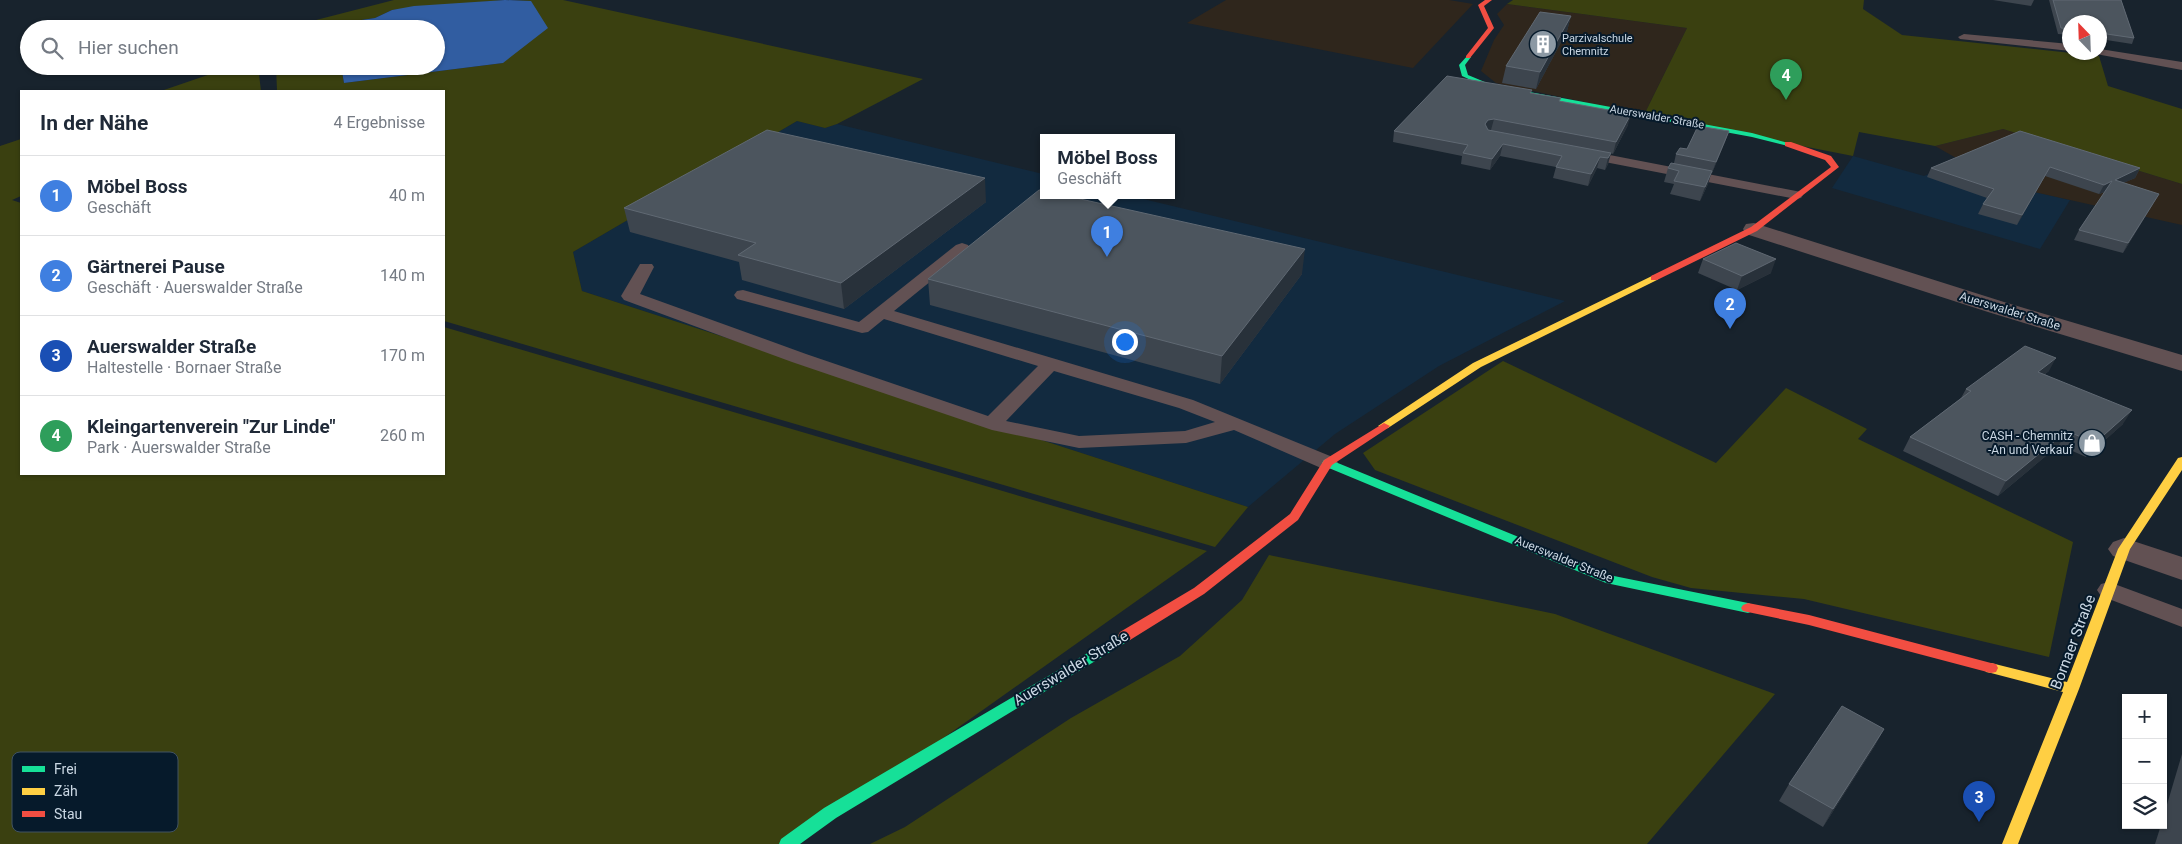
<!DOCTYPE html>
<html lang="de">
<meta charset="utf-8">
<style>
body{margin:0;font-family:Roboto,sans-serif;background:#f6f6f7;color:#1f2937}
.controls{position:absolute;right:15px;bottom:15px;display:grid;overflow:hidden;border-radius:0px;box-shadow:0 1px 4px #0004}
.controls button{width:45px;height:45px;display:grid;place-items:center;padding:0;border:0;border-bottom:1px solid #e0e1e3;background:#fff;color:#1f2937;font:25px sans-serif}
.compass{position:absolute;left:2062px;top:15px;width:45px;height:45px;border-radius:50%;background:#fff;box-shadow:0 1px 4px #0004;rotate:337deg}
.you{position:absolute;left:1124px;top:341px;width:18px;height:18px;margin:-12px;border:4px solid #fff;border-radius:50%;background:#1a73e8;box-shadow:0 0 0 8px #1a73e833}
.badge{display:grid;place-items:center;width:32px;height:32px;border-radius:50%;background:#ea580c;color:#fff;font-size:16px;font-weight:700}
.pin{position:absolute;translate:-50% -41px;filter:drop-shadow(0 1px 2px #0008)}
.pin::after{content:'';position:absolute;top:26px;width:18px;height:15px;background:inherit;clip-path:polygon(0 0,100% 0,50% 100%)}
.popup{position:absolute;left:1040px;top:134px;width:135px;height:65px;box-sizing:border-box;display:grid;place-content:center;border-radius:0px;background:#fff;filter:drop-shadow(0 1px 4px #0005);font-size:16px;white-space:nowrap;color:#747a83}
.popup b{font-size:19px;color:#1f2937}
.popup::after{content:'';position:absolute;left:50%;top:100%;margin-left:-10px;border:10px solid transparent;border-top-color:#fff}
.list{margin:0;padding:0;list-style:none}
h2{display:flex;justify-content:space-between;align-items:center;height:65px;margin:0;padding:0 20px;font-size:21px}
h2 small{font-size:16px;font-weight:400;color:#747a83}
.list li{display:grid;grid-template-columns:32px 1fr auto;gap:15px;align-items:center;box-sizing:border-box;height:80px;padding:0 20px;border-top:1px solid #e0e1e3}
.list b{display:block;font-size:19px;white-space:nowrap}
.list p{margin:0;font-size:16px;white-space:nowrap;color:#747a83}
.list em{font-size:16px;font-style:normal;color:#747a83}
.icon{flex:none;width:28px;height:28px;fill:none;stroke:currentColor;stroke-width:2;stroke-linecap:round;stroke-linejoin:round}
.map{position:relative;flex:none;width:2182px;height:844px;overflow:hidden}
.search{position:absolute;background:#fff;box-shadow:0 1px 4px #0004;left:20px;top:20px;width:425px;height:55px;display:flex;align-items:center;gap:12px;box-sizing:border-box;padding:0 18px;border-radius:28px;color:#747a83;font-size:19px}
.panel{position:absolute;background:#fff;box-shadow:0 1px 4px #0004;left:20px;top:90px;width:425px;height:385px;border-radius:0px}
.map>svg:first-child{display:block}
.built{fill:#122a3f}
.industrial{fill:#2f261c}
.green{fill:#3a4010}
.water{fill:#315da1}
.lines{fill:none;stroke-linecap:round;stroke-linejoin:round}
.lane{fill:#625153;fill-rule:evenodd}
.street{fill:#625153;fill-rule:evenodd}
.fast{fill:#16e098;fill-rule:evenodd}
.slow{fill:#ffcf43;fill-rule:evenodd}
.jam{fill:#f24e42;fill-rule:evenodd}
.wall{fill:#3d454e}
.shaded-wall{fill:#28313a}
.building{fill:#4c555e;stroke:#606973}
.labels{text-anchor:middle;dominant-baseline:central;stroke-width:4;stroke-linejoin:round;paint-order:stroke}
.far-poi-label{font-size:11px;fill:#cbd8e4;stroke:#061a2b;text-anchor:start}
.far-street-label{font-size:11px;fill:#cbd8e4;stroke:#061a2b}
.street-label{font-size:12px;fill:#cbd8e4;stroke:#061a2b}
.poi-label{font-size:12px;fill:#cbd8e4;stroke:#061a2b;text-anchor:end}
.near-street-label{font-size:15px;fill:#cbd8e4;stroke:#061a2b}
.key{fill:#061a2b;stroke:#415362;stroke-width:1}
.key-label{font-size:14px;fill:#cbd8e4}
</style>
<div class="map">
<svg width="2182" height="844" viewBox="0 0 2182 844">
<rect width="100%" height="100%" fill="#18232d"/>
<path class="built" d="M 797,121 L 825,128 L 837,124 L 1043,174 L 1043,196 L 1131,196 L 1565,301 L 1439,366 L 1335,434 L 1248,507 L 582,291 L 573,252 Z
M 1853,156 L 1924,176 L 1938,170 L 2070,200 L 2040,249 L 1832,188 Z"/>
<path class="industrial" d="M 1226,0 L 1449,0 L 1473,4 L 1413,68 L 1187,23 Z
M 1507,4 L 1687,28 L 1644,115 L 1496,83 L 1481,71 L 1494,40 L 1504,25 L 1497,14 Z
M 2003,129 L 2182,184 L 2182,225 L 1962,176 L 1958,159 L 1935,146 Z"/>
<path class="green" d="M 394,0 L 505,0 L 392,10 L 375,18 L 334,24 L 335,29 L 281,29 Z
M 505,0 L 563,0 L 923,79 L 837,124 L 825,128 L 797,121 L 573,252 L 582,291 L 1248,507 L 1215,547 L 444,321 L 444,91 L 277,91 L 276,66 L 341,66 L 344,83 L 503,63 L 531,1 Z
M 1513,0 L 1864,0 L 1863,9 L 1902,35 L 2099,56 L 2108,86 L 2182,109 L 2182,184 L 2003,129 L 1935,146 L 1859,132 L 1853,156 L 1644,115 L 1687,28 L 1507,4 Z
M 234,66 L 258,66 L 261,91 L 161,91 Z
M 21,139 L 21,196 L 12,200 L 21,203 L 21,474 L 444,474 L 444,327 L 1207,551 L 794,844 L 0,844 L 0,146 Z
M 1503,361 L 1716,463 L 1786,388 L 1867,429 L 1858,439 L 2073,542 L 2049,657 L 1804,599 L 1691,588 L 1652,577 L 1375,470 L 1363,453 Z
M 1269,555 L 1555,614 L 1775,694 L 1647,844 L 870,844 L 905,827 L 1071,718 L 1180,656 L 1242,600 Z"/>
<path class="water" d="M 505,0 L 531,1 L 548,28 L 503,63 L 344,83 L 341,66 L 436,66 L 436,29 L 335,29 L 334,24 L 375,18 L 392,10 L 414,6 Z"/>
<g class="lines">
<path class="lane" d="M 1964,34 L 2070,44 L 2070,51 L 1960,39 L 1958,37 Z
M 2100,49 L 2182,62 L 2182,70 L 2096,54 L 2095,52 L 2100,52 Z
M 1584,150 L 1796,191 L 1801,192 L 1803,195 L 1801,198 L 1796,199 L 1579,157 L 1577,154 Z
M 962,243 L 968,245 L 970,248 L 968,251 L 894,311 L 1193,400 L 1335,458 L 1338,463 L 1335,468 L 1328,469 L 1321,468 L 1234,430 L 1186,443 L 1079,448 L 992,430 L 792,362 L 624,300 L 621,296 L 640,264 L 652,264 L 654,267 L 640,294 L 806,354 L 988,416 L 1038,366 L 884,319 L 868,332 L 862,333 L 737,299 L 734,295 L 737,291 L 743,290 L 859,322 L 956,245 ZM 1054,371 L 1179,408 L 1215,422 L 1185,431 L 1079,436 L 1006,421 Z
M 2109,582 L 2182,609 L 2182,627 L 2101,596 L 2097,590 L 2101,584 Z"/>
<path class="street" d="M 1754,223 L 2004,302 L 2182,355 L 2182,371 L 1988,312 L 1746,234 L 1743,229 L 1746,224 Z
M 2124,538 L 2182,557 L 2182,580 L 2113,556 L 2108,549 L 2113,542 Z"/>
<path class="fast" d="M 1468,55 L 1471,57 L 1465,65 L 1468,75 L 1492,85 L 1752,133 L 1792,144 L 1788,146 L 1752,137 L 1488,88 L 1462,76 L 1459,65 Z
M 1328,459 L 1614,576 L 1748,603 L 1753,605 L 1755,608 L 1753,611 L 1748,613 L 1606,583 L 1324,466 L 1322,463 L 1324,460 Z
M 1125,631 L 1130,632 L 1132,636 L 1130,640 L 836,818 L 800,844 L 779,844 L 781,839 L 824,808 Z"/>
<path class="slow" d="M 1654,275 L 1659,278 L 1657,280 L 1481,367 L 1388,428 L 1384,429 L 1378,426 L 1473,363 Z
M 2182,457 L 2182,470 L 2130,549 L 2079,689 L 2018,844 L 2002,844 L 2063,692 L 1991,673 L 1986,672 L 1984,668 L 1986,664 L 1991,663 L 2067,682 L 2118,549 L 2178,458 Z"/>
<path class="jam" d="M 1485,0 L 1492,0 L 1484,6 L 1494,28 L 1470,58 L 1466,58 L 1466,56 L 1488,28 L 1478,5 Z
M 1785,142 L 1791,142 L 1831,156 L 1839,167 L 1757,231 L 1657,280 L 1651,280 L 1651,276 L 1751,227 L 1831,167 L 1825,160 L 1785,146 Z
M 1384,423 L 1390,426 L 1388,428 L 1332,465 L 1298,520 L 1204,594 L 1130,640 L 1125,641 L 1120,640 L 1118,636 L 1120,632 L 1194,588 L 1290,514 L 1324,460 Z
M 1748,603 L 1809,615 L 1991,663 L 1996,664 L 1998,668 L 1996,672 L 1991,673 L 1809,625 L 1743,611 L 1741,608 L 1743,605 Z"/>
</g>
<path class="wall" d="M 1993,0 L 2034,0 L 2031,6 Z
M 2049,0 L 2121,0 L 2134,38 L 2132,44 L 2100,39 L 2100,22 L 2070,22 L 2070,35 L 2058,34 Z
M 1571,16 L 1567,31 L 1536,89 L 1502,83 L 1506,66 Z
M 1531,93 L 1560,101 L 1628,125 L 1613,154 L 1611,153 L 1608,164 L 1605,170 L 1597,168 L 1588,186 L 1553,178 L 1556,167 L 1500,156 L 1490,170 L 1461,164 L 1462,156 L 1393,142 L 1394,131 Z
M 1729,131 L 1725,142 L 1712,173 L 1711,173 L 1708,184 L 1700,201 L 1670,194 L 1674,184 L 1664,182 L 1668,168 L 1674,163 L 1676,154 Z
M 2020,131 L 2140,168 L 2135,178 L 2123,183 L 2153,204 L 2123,253 L 2074,240 L 2079,230 L 2105,192 L 2099,194 L 2045,176 L 2017,225 L 1978,214 L 1983,204 L 1987,198 L 1927,177 L 1931,168 Z
M 986,202 L 844,309 L 742,280 L 739,262 L 630,232 L 624,208 Z
M 1703,259 L 1771,273 L 1737,290 L 1698,273 Z
M 1302,274 L 1220,384 L 930,305 L 928,279 Z
M 2049,371 L 2045,374 L 2123,424 L 2086,457 L 2059,445 L 1998,496 L 1903,451 L 1910,437 L 1961,398 L 1966,389 Z
M 1884,729 L 1874,747 L 1823,827 L 1779,801 L 1789,784 Z
M 2182,754 L 2182,844 L 2155,844 L 2161,825 L 2163,825 L 2163,818 Z"/>
<path class="shaded-wall" d="M 1571,16 L 1567,31 L 1536,89 L 1540,72 Z
M 1631,114 L 1628,125 L 1613,154 L 1616,142 Z
M 1494,119 L 1491,130 L 1486,131 L 1485,124 L 1488,120 Z
M 1729,131 L 1725,142 L 1712,173 L 1716,162 Z
M 1503,144 L 1500,156 L 1490,170 L 1492,159 Z
M 1611,153 L 1608,164 L 1605,170 L 1608,158 Z
M 1600,157 L 1597,168 L 1588,186 L 1591,174 Z
M 2050,167 L 2045,176 L 2017,225 L 2022,215 Z
M 2140,168 L 2135,178 L 2110,189 L 2115,180 Z
M 1712,171 L 1708,184 L 1700,201 L 1705,187 Z
M 985,178 L 986,202 L 844,309 L 841,283 Z
M 2112,181 L 2107,191 L 2099,194 L 2104,185 Z
M 2159,194 L 2153,204 L 2123,253 L 2128,243 Z
M 1305,249 L 1302,274 L 1220,384 L 1222,356 Z
M 1776,259 L 1771,273 L 1737,290 L 1742,276 Z
M 2056,358 L 2049,371 L 2030,385 L 2038,372 Z
M 2132,410 L 2123,424 L 2086,457 L 2095,443 Z
M 2067,431 L 2059,445 L 1998,496 L 2006,481 Z
M 1884,729 L 1874,747 L 1823,827 L 1833,809 Z"/>
<path class="building" d="M 2053,0 L 2121,0 L 2134,38 L 2100,33 L 2100,22 L 2070,22 L 2070,29 L 2061,28 Z
M 1540,12 L 1571,16 L 1540,72 L 1506,66 Z
M 1447,76 L 1532,90 L 1530,93 L 1561,98 L 1559,101 L 1631,114 L 1616,142 L 1494,119 L 1488,120 L 1485,124 L 1488,130 L 1611,153 L 1608,158 L 1600,157 L 1591,174 L 1556,167 L 1562,156 L 1503,144 L 1492,159 L 1463,153 L 1468,145 L 1394,131 Z
M 1698,126 L 1729,131 L 1716,162 L 1676,154 L 1680,148 L 1687,149 Z
M 767,130 L 985,178 L 841,283 L 738,255 L 756,243 L 624,208 Z
M 2020,131 L 2140,168 L 2115,180 L 2159,194 L 2128,243 L 2079,230 L 2112,181 L 2104,185 L 2050,167 L 2022,215 L 1983,204 L 1994,189 L 1931,168 Z
M 1671,163 L 1712,171 L 1705,187 L 1674,181 L 1679,171 L 1668,168 Z
M 1039,190 L 1043,190 L 1043,196 L 1067,196 L 1305,249 L 1222,356 L 928,279 Z
M 1736,243 L 1776,259 L 1742,276 L 1703,259 Z
M 2025,346 L 2056,358 L 2038,372 L 2132,410 L 2095,443 L 2067,431 L 2006,481 L 1910,437 L 1971,391 L 1966,389 Z
M 1842,706 L 1884,729 L 1833,809 L 1789,784 Z"/>
<defs>
<g id="building-disc" transform="scale(1.4375)"><circle r="9.5" fill="#8c99a4" stroke="#061a2b"/><path d="M-4-6H4V6H1V3H-1V6H-4ZM-2.5-4.3h1.7v1.8h-1.7ZM.8-4.3h1.7v1.8H.8ZM-2.5-1h1.7V.8h-1.7ZM.8-1h1.7V.8H.8Z" fill="#fff"/></g>
<g id="shop-disc" transform="scale(1.4375)"><circle r="9.5" fill="#8c99a4" stroke="#061a2b"/><path d="M-5-2.5h2.3a2.7 3.5 0 0 1 5.4 0H5L5.5 6h-11ZM-1.5-2.5h3a1.5 2.3 0 0 0-3 0Z" fill="#fff"/></g>
</defs>
<g fill-rule="evenodd">
<use href="#building-disc" x="1543" y="44"/>
<use href="#shop-disc" x="2092" y="443"/>
</g>
<g class="labels">
<g class="far-poi-label">
<text x="1562" y="38">Parzivalschule<tspan x="1562" dy="13">Chemnitz</tspan></text>
</g>
<g class="far-street-label">
<text transform="translate(1657 117) rotate(10)">Auerswalder Straße</text>
</g>
<g class="street-label">
<text transform="translate(2010 311) rotate(17)">Auerswalder Straße</text>
<text transform="translate(1564 559) rotate(22)">Auerswalder Straße</text>
</g>
<g class="poi-label">
<text x="2073" y="436">CASH - Chemnitz<tspan x="2073" dy="14">-An und Verkauf</tspan></text>
</g>
<g class="near-street-label">
<text transform="translate(2073 642) rotate(-69)">Bornaer Straße</text>
<text transform="translate(1071 668) rotate(-31)">Auerswalder Straße</text>
</g>
</g>
<rect x="12" y="752" width="166" height="80" rx="8" class="key"/>
<rect x="22" y="766" width="23" height="6" fill="#16e098"/>
<rect x="22" y="788" width="23" height="7" fill="#ffcf43"/>
<rect x="22" y="811" width="23" height="6" fill="#f24e42"/>
<g class="key-label">
<text x="54" y="774">Frei</text>
<text x="54" y="796">Zäh</text>
<text x="54" y="819">Stau</text>
</g>
</svg>
<div class="controls">
<button>+</button>
<button>−</button>
<button><svg class="icon" aria-label="layers" viewBox="0 0 24 24"><path d="M12 4l9 5-9 5-9-5zM3 14l9 5 9-5"/></svg></button>
</div>
<svg class="compass" viewBox="-18 -18 36 36"><path d="M0-13l5 13h-10z" fill="#e53935"/><path d="M0 13l5-13h-10z" fill="#747a83"/></svg>
<div class="you"></div>
<div class="pin badge" style="left:1107px;top:257px;background:#3f7fe0">1</div>
<div class="popup"><b>Möbel Boss</b>Geschäft</div>
<div class="pin badge" style="left:1730px;top:329px;background:#3f7fe0">2</div>
<div class="pin badge" style="left:1979px;top:822px;background:#1a4fb4">3</div>
<div class="pin badge" style="left:1786px;top:100px;background:#2e9e5b">4</div>
<div class="search"><svg class="icon" aria-label="search" viewBox="0 0 24 24"><circle cx="10" cy="10" r="6"/><path d="M15 15l6 6"/></svg>Hier suchen</div>
<section class="panel">
<h2>In der Nähe<small>4 Ergebnisse</small></h2>
<ul class="list">
<li><span class="badge" style="background:#3f7fe0">1</span><div><b>Möbel Boss</b><p>Geschäft</p></div><em>40 m</em></li>
<li><span class="badge" style="background:#3f7fe0">2</span><div><b>Gärtnerei Pause</b><p>Geschäft · Auerswalder Straße</p></div><em>140 m</em></li>
<li><span class="badge" style="background:#1a4fb4">3</span><div><b>Auerswalder Straße</b><p>Haltestelle · Bornaer Straße</p></div><em>170 m</em></li>
<li><span class="badge" style="background:#2e9e5b">4</span><div><b>Kleingartenverein &quot;Zur Linde&quot;</b><p>Park · Auerswalder Straße</p></div><em>260 m</em></li>
</ul>
</section>
</div>
